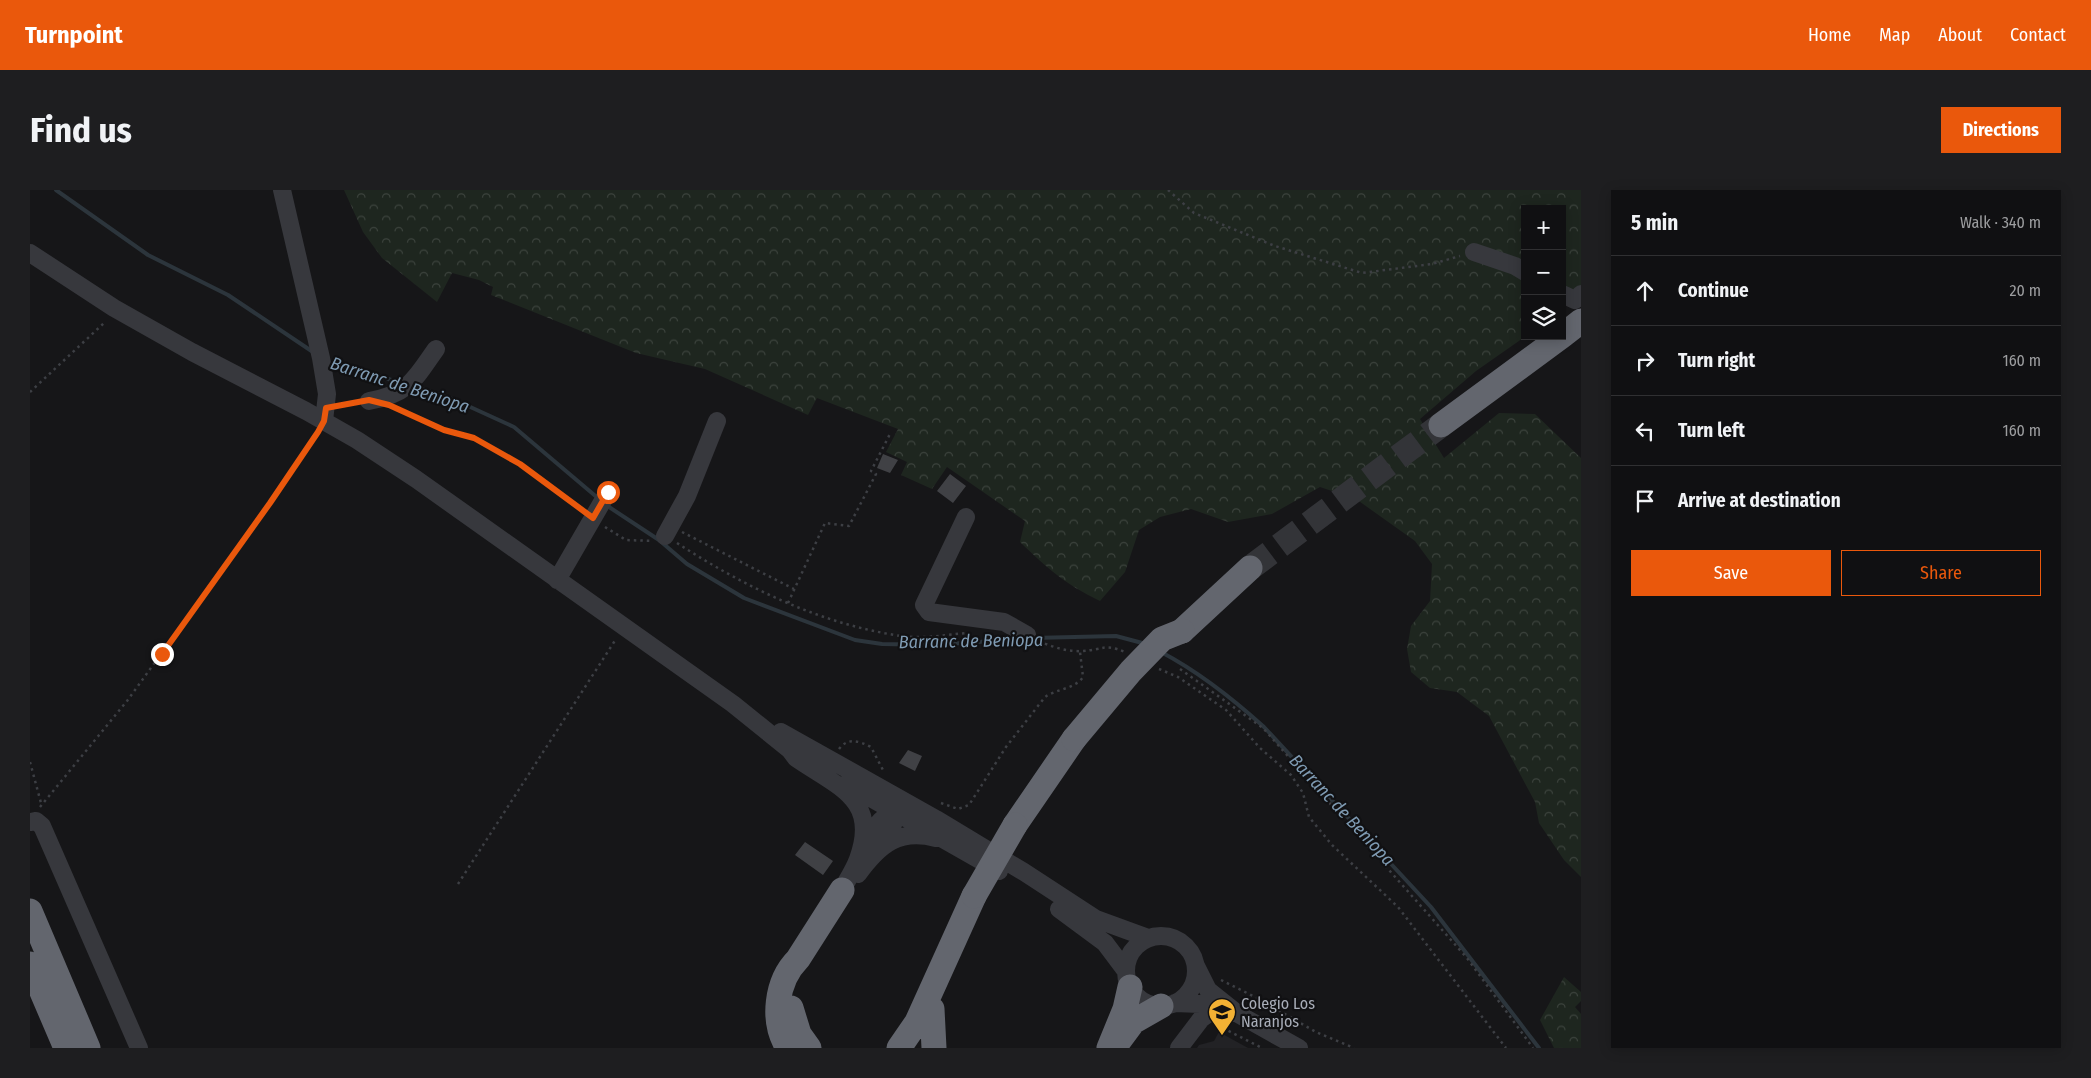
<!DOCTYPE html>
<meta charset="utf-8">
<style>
body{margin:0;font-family:"Fira Sans Condensed",sans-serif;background:#1e1e20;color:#f1f3f6}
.controls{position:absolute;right:15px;top:15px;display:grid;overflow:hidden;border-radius:0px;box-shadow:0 2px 12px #0003}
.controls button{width:45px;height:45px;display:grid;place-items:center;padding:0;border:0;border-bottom:1px solid #303032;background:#101012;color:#f1f3f6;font:25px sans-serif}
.stop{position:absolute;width:15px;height:15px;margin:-11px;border:4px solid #ea580c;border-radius:50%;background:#fff}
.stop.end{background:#ea580c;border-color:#fff;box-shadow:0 1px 5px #0008}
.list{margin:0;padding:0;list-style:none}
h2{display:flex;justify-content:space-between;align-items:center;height:65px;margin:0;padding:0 20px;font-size:21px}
h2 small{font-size:16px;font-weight:400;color:#9c9d9f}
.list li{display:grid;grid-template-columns:32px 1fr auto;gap:15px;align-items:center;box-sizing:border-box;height:70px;padding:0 20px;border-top:1px solid #303032}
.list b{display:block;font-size:19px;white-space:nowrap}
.list em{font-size:16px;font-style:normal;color:#9c9d9f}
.actions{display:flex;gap:10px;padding:15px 20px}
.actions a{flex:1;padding:11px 0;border:1px solid #ea580c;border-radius:0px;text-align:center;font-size:18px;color:#ea580c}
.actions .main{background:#ea580c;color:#fff}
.icon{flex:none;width:28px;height:28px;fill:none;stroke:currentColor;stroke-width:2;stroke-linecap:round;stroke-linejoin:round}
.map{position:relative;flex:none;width:1551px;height:858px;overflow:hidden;border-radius:0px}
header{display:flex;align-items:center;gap:30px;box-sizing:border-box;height:70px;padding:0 25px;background:#ea580c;color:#fff}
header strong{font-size:24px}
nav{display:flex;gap:28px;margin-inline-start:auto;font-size:18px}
.intro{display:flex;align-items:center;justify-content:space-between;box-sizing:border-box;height:120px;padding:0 30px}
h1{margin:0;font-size:35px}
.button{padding:12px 22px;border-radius:0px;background:#ea580c;color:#fff;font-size:18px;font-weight:700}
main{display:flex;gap:30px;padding:0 30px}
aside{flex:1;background:#101012;border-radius:0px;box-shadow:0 2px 12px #0003}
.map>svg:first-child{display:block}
.built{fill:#222225}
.forest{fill:url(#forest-crowns)}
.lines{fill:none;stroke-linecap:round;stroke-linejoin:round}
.stream{stroke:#2c353c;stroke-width:4}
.building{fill:#404145}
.highway-tunnel{stroke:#333438;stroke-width:25;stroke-dasharray:25 12;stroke-linecap:butt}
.path{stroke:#3d3f44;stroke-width:2.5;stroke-dasharray:2.5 4;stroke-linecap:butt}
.minor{stroke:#37383d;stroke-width:18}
.highway{stroke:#63666e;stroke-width:25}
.highway-bridge{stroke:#63666e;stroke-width:25}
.route{stroke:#ea580c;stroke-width:6}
.labels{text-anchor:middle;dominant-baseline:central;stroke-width:4.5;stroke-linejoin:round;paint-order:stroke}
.poi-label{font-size:16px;fill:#a8adb8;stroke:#111113;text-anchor:start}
.water-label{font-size:18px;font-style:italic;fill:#7f9bb3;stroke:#111113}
</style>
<header>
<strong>Turnpoint</strong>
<nav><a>Home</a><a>Map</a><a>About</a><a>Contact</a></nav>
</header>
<div class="intro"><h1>Find us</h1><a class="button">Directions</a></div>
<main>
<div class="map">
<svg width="1551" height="858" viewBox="0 0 1551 858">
<defs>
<pattern id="forest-crowns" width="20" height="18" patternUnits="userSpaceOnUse" patternTransform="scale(1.25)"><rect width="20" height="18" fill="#1e261f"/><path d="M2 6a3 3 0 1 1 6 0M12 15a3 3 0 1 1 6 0" fill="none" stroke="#3c433d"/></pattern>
</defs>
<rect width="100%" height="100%" fill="#161618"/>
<path class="built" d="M 1189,842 L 1218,858 L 1167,858 L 1169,855 L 1184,851 Z"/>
<path class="forest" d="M 314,0 L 1551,0 L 1551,95 L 1546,101 L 1535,102 L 1532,116 L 1532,19 L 1495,19 L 1496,146 L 1446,181 L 1390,229 L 1414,268 L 1469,223 L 1505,224 L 1551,268 L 1551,687 L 1534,670 L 1509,633 L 1505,612 L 1459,526 L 1427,502 L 1400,498 L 1381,482 L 1377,459 L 1381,436 L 1400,411 L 1402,374 L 1385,351 L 1326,309 L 1290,297 L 1242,324 L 1198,332 L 1161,319 L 1130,327 L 1109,340 L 1095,382 L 1070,411 C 1035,394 1018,379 990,352 L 995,331 L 917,277 L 902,299 L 871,285 L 877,272 L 856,262 L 868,239 L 787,208 L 778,225 L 675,179 L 606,163 L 461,105 L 463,97 L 449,90 L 422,83 L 407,112 L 352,68 L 333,42 Z
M 1534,787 L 1551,802 L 1551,811 L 1545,817 L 1551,824 L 1551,858 L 1524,858 L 1510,830 Z"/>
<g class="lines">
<path class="stream" d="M 26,0 L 118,65 L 198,105 L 283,162
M 297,172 L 304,177 L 326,179 L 371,193
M 383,196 L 425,210 L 484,237 L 569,309
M 576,315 L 629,350 L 657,374 L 714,408 L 825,450 L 852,454 L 903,455 L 992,449
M 1002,448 L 1086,446 L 1116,454
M 1131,462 C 1169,482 1202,508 1234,537 L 1401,717 L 1509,858"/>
</g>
<path class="building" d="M 853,264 L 868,270 L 860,283 L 847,278 Z
M 920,284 L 936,296 L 923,313 L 907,301 Z
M 878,560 L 892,566 L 885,581 L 869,573 Z
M 775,652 L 803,671 L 793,685 L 765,665 Z"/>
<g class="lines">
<path class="highway-tunnel" d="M 1220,378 L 1411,235"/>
<path class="path" d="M 1138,0 L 1164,23 L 1245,56 L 1332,83 L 1402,74 L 1430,66
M 0,202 L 74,133
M 310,216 L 327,213
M 366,218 L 414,240 L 444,248 L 490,274 L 552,320
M 575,337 L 596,350 L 623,351
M 652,342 L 764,399
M 647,353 C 715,397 790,434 871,446 C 893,449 915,445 936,443
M 758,413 L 795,333 L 819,336 L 846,284 L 841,281 L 861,242
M 1009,451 C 1022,457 1038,462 1052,461 C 1074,460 1073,453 1095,462
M 1129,479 L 1148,487 L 1196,520 L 1230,558 L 1261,585 L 1273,603 L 1279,627 L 1302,655 L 1368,717 L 1476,858
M 1150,479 L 1233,538 L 1437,768 L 1503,858
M 809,559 C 818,547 829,551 841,557 L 854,582
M 0,572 L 11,613
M 911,613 L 928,619 L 939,615 L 976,557 L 1015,507 C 1026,499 1045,499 1053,487 L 1050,462
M 10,617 L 97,511 L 240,313 L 288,243
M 428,694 L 586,449
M 1191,790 L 1229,809 L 1286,842 L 1324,858
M 1187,835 L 1232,858"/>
<path class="minor" d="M 252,0 L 291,168 L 297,204 L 294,231
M 1444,62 L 1485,76 L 1495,82
M 0,63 L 84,118 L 162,162 L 276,221 L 327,250 L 386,289 L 703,514 L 760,560 L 766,568 C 808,597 850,609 828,669 C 824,680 817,690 812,700
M 1532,104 L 1545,110 L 1551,104
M 339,211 C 379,204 384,190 406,159
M 936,327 L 894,415 L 899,422 L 974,432 L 997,445
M 635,346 L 657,306 L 687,231
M 527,390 L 578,302
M 751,542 L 906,629 L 994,682 L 1066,729 L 1118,748
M 816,594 L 969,681
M 0,632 L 6,631 L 12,636 L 109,858
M 834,655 C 844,638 853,621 874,620
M 853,655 C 860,642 868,630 864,614
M 828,684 C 849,655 869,638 906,648
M 1029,719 L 1075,753 L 1096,781
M1096 781a35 35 0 1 1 70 0a35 35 0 1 1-70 0Z
M 1166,776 L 1178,800 L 1208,824 L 1269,858
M 1145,813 L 1170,814 L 1203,823
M 1149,858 L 1171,829 L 1186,818"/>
<path class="highway" d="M 1532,146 L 1551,131
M 1411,235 L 1532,146
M 1152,441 L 1220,378
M 985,635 L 1044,549
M 0,721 L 58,858
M 0,774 L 36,858
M 761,818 L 769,844 L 779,858
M 902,819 L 904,858
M 1089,851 L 1103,832 L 1131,816
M 758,858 C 741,831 746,791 768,769 L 812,700
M 869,858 L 887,832 L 944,706
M 1079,858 L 1095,819 L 1100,797"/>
<path class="highway-bridge" d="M 1044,549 L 1101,481 L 1132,449 L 1152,441
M 944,706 L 985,635"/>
</g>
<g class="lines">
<path class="route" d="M 132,464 L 240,313 L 288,242 L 294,231 L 296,218 L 339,210 L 359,215 L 414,240 L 444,248 L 490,274 L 563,328 L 578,302"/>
</g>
<defs>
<g id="school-pin" transform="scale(1.4375)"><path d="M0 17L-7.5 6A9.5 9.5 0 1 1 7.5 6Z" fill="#f2b134" stroke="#111113"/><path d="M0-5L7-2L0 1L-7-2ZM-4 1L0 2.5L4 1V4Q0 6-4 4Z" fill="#111"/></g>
</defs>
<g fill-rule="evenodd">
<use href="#school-pin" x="1192" y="822"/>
</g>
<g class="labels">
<g class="poi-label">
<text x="1211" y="813">Colegio Los<tspan x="1211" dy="18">Naranjos</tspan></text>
</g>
<g class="water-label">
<text transform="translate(370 195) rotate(18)">Barranc de Beniopa</text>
<text transform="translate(941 451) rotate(-1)">Barranc de Beniopa</text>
<text transform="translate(1312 620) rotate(47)">Barranc de Beniopa</text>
</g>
</g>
</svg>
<div class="controls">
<button>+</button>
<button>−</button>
<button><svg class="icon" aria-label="layers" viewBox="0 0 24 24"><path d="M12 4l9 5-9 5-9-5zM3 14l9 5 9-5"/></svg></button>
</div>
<div class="stop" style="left:578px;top:302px"></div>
<div class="stop end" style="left:132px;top:464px"></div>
</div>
<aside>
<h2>5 min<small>Walk · 340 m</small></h2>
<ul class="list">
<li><svg class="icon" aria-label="ahead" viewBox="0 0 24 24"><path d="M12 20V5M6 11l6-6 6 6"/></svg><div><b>Continue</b></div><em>20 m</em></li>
<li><svg class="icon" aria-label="right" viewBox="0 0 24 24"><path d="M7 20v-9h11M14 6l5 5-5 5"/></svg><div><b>Turn right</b></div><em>160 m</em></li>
<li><svg class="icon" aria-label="left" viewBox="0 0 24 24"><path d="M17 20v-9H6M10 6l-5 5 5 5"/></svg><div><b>Turn left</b></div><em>160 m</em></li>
<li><svg class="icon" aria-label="arrive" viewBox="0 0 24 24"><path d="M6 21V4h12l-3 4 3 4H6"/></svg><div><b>Arrive at destination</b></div></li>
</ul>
<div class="actions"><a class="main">Save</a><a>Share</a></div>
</aside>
</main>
